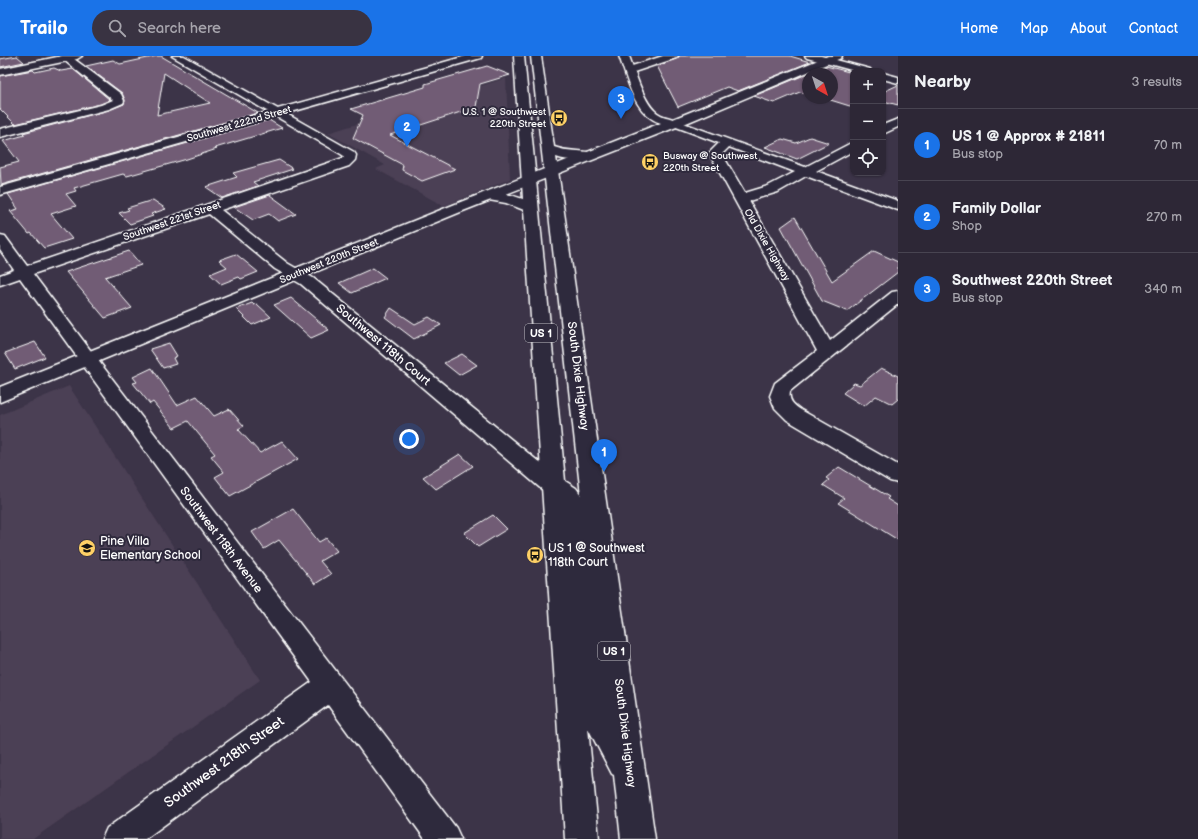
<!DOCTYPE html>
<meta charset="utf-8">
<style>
body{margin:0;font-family:"Balsamiq Sans",sans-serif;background:#393342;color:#f1f3f6}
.controls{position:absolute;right:12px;top:12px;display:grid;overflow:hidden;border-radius:8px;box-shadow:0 1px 3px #0004}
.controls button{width:36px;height:36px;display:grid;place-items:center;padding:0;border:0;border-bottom:1px solid #484451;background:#2d2736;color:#f1f3f6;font:20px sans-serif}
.compass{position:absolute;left:802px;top:12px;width:36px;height:36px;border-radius:50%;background:#2d2736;box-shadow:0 1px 3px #0004;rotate:141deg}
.you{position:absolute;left:409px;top:383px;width:14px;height:14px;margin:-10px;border:3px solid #fff;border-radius:50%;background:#1a73e8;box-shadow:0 0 0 6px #1a73e833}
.badge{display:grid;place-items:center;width:26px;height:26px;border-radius:50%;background:#1a73e8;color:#fff;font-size:13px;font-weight:700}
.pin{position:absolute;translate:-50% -33px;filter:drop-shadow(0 1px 2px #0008)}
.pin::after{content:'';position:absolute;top:21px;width:14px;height:12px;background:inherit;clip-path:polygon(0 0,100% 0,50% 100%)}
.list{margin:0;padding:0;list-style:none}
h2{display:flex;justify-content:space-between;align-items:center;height:52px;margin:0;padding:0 16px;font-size:17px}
h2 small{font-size:13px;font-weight:400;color:#a7a5ad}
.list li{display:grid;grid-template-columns:26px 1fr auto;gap:12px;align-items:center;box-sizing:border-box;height:72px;padding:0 16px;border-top:1px solid #484451}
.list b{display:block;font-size:15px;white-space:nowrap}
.list p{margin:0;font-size:13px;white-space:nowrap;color:#a7a5ad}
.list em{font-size:13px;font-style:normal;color:#a7a5ad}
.icon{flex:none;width:22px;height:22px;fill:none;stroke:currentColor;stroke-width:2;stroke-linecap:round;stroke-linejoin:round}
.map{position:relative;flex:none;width:898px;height:783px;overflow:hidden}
header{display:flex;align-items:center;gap:24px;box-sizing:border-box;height:56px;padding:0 20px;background:#1a73e8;color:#fff}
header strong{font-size:19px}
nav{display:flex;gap:22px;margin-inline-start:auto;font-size:14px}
.search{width:280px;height:36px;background:#393342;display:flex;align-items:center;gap:10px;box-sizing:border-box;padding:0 14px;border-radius:22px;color:#a7a5ad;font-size:15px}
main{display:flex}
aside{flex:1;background:#2d2736}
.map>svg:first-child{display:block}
.built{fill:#4c4055}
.building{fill:#715c74;stroke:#fff;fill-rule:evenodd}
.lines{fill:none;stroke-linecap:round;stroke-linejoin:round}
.minor-casing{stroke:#fff;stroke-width:3}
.tertiary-casing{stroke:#fff;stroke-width:3}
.trunk-casing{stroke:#fff;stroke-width:3}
.minor{fill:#2f2a3d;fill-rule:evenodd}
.tertiary{fill:#2f2a3d;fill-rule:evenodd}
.trunk{fill:#2f2a3d;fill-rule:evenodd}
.labels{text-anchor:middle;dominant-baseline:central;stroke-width:4;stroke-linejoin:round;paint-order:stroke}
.far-poi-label{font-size:10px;fill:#fff;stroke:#2f2a3d;text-anchor:end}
.far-street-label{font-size:10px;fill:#fff;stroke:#2f2a3d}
.shield{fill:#2f2a3d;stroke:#c1bfc5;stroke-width:1}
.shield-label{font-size:11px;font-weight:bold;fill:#fff}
.street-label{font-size:12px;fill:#fff;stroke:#2f2a3d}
.poi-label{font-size:12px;fill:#fff;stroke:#2f2a3d;text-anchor:start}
.near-street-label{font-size:14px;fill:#fff;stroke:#2f2a3d}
</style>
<header>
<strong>Trailo</strong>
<div class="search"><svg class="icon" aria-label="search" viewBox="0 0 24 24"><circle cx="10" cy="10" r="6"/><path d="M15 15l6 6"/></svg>Search here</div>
<nav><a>Home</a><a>Map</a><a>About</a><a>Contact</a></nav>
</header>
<main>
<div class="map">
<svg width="898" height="783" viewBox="0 0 898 783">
<rect width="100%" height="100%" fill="#3c3448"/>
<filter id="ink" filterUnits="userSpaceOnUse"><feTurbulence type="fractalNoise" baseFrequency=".025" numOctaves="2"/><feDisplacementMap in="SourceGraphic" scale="8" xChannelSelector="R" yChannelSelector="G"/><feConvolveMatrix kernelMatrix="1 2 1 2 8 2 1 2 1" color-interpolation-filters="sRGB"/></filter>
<g filter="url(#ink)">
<path class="built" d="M 506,22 L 510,123 L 444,150 L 376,113 L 385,109 L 328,77 Z
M 69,330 L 260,624 L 33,783 L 0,783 L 0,359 Z"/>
<path class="building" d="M 17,0 L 24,6 L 0,11 L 0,3 Z
M 157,0 L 161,0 L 258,57 L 1,129 L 0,111 L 19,106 L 3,85 L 25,79 L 23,77 L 109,54 L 124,48 L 125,44 L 122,37 L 86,10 L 113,4 L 120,8 ZM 164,17 L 210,47 L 157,59 Z
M 680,0 L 790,0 L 810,6 L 738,35 L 727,31 L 678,51 L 657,10 L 676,3 Z
M 487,10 L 510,19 L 480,28 L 476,51 L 390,79 L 455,113 L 422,125 L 402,114 L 403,109 L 353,82 L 363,59 L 351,53 L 425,31 L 425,28 Z
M 826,10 L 853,17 L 853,51 L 824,42 L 832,42 L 832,18 L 808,18 L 808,37 L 806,38 L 800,36 L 774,47 L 754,40 Z
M 54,12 L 61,15 L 73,13 L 110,44 L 101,48 L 15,68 L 0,53 L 0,20 L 33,14 L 35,16 Z
M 898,29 L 898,49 L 883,45 L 883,36 Z
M 269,64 L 282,72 L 215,92 L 217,93 L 187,103 L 127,120 L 123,118 L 74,132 L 76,135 L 66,138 L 76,150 L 51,158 L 72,183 L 44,192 L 31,177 L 29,178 L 10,155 L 18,153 L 8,138 Z
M 810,81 L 829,87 L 797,103 L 765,91 L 782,83 L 796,87 Z
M 279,104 L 293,113 L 253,126 L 258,130 L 222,142 L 206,131 L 237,121 L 233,117 Z
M 270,139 L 296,158 L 278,165 L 269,158 L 253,164 L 234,151 Z
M 153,144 L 166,153 L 151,158 L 153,160 L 130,168 L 119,157 L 129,154 L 127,152 Z
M 795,161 L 832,225 L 874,195 L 898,206 L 898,216 L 847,255 L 822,245 L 781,171 Z
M 129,195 L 141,209 L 105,221 L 132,252 L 105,262 L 66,216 Z
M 236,198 L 258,216 L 241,223 L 239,221 L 221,228 L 210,218 L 227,211 L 219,204 Z
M 373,212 L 386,222 L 352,237 L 339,227 Z
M 291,242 L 329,274 L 311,282 L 274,249 Z
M 252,247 L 254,249 L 257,248 L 271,261 L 252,269 L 236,253 Z
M 391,252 L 415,268 L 429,261 L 441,269 L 414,283 L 385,261 Z
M 35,286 L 45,301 L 15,313 L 5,297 Z
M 169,287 L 177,300 L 173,302 L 176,308 L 163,312 L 150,293 Z
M 462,298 L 477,309 L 459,319 L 444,307 Z
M 152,312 L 177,349 L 197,340 L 214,360 L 229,353 L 244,370 L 238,373 L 260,397 L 282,385 L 298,403 L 230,440 L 215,421 L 224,416 L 211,400 L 215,398 L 205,386 L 188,365 L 174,372 L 153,346 L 150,348 L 133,327 L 137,326 L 133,321 Z
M 881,312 L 898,320 L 898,343 L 892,348 L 876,340 L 864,350 L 843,337 L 854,327 L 860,329 Z
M 460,398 L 473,410 L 436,433 L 423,421 Z
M 839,411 L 889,441 L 887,443 L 898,450 L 898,484 L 838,447 L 844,442 L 823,429 L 829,424 L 826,422 Z
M 293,453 L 319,486 L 326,482 L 337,495 L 320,505 L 331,518 L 315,528 L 279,484 L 264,493 L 252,476 Z
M 493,459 L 507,473 L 478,491 L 464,477 Z"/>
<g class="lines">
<g class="minor-casing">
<path id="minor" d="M 64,0 L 70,0 L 121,38 L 124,45 L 123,47 L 109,53 L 0,81 L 0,73 L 101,49 L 113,44 L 64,4 L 62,2 Z
M 172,0 L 184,0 L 354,96 L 356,99 L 355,104 L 349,110 L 221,154 L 287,207 L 313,222 L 561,424 L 564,430 L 561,436 L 553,439 L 545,436 L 301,228 L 275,213 L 209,158 L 33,218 L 94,299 L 456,772 L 461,783 L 425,783 L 328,649 L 145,783 L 102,783 L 107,772 L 312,626 L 20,222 L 0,229 L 0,219 L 14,214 L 0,194 L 0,179 L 5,180 L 27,210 L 343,102 L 344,100 L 341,98 Z
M 663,0 L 678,0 L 676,2 L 634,16 L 630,17 L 625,14 L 626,12 Z
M 805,0 L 821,0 L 870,13 L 871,15 L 855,15 L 807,2 Z
M 883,17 L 898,21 L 898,27 L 883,23 Z
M 898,63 L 898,71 L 883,78 L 883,69 Z
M 675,64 L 805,111 L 853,86 L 853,95 L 816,115 L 898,145 L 898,154 L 806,120 L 778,136 L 749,145 L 830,285 L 892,236 L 898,235 L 898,248 L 790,335 C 788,345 794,349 801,354 L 898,409 L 898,427 L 890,425 L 787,364 L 775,352 L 770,340 L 775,327 L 817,295 L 709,97 L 719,87 L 671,69 L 669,67 L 671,65 ZM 729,91 L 795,116 L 768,130 L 745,137 L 722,98 Z"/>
</g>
<g class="tertiary-casing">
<path id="tertiary" d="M 62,0 L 82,0 L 77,3 L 0,19 L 0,13 Z
M 466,0 L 482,0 L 481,2 L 0,139 L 0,131 Z
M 619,0 L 629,0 C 635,16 643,44 655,55 C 660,60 667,61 673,63 L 828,0 L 842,0 L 841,2 L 679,70 L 463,155 L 0,346 L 0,331 L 453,149 L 661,67 C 634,59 628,24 619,0 Z"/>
</g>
<g class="trunk-casing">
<path id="trunk" d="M 514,0 L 524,0 L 565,425 L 576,432 L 581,439 L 531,0 L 541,0 L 554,91 C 568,96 579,94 593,97 L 595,100 L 593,103 C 582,105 566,105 556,101 L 655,783 L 621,783 L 614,719 L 612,718 L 588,672 L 599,783 L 565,783 L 524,154 L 506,147 L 483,143 L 481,140 L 483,137 C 496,134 511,139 523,143 Z"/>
</g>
<use href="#minor" class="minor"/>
<use href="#tertiary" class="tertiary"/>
<use href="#trunk" class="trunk"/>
</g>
</g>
<defs>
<g id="bus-disc" transform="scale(0.9)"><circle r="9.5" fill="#ffd166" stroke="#2f2a3d"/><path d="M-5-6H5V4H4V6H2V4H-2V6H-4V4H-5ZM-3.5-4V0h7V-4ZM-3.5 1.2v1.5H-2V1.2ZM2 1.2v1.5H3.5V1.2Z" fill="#111"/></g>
<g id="school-disc" transform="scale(0.9)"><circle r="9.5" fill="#ffd166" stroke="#2f2a3d"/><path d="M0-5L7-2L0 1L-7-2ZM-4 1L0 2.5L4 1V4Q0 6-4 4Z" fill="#111"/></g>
</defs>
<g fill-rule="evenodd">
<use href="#bus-disc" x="559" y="62"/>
<use href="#bus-disc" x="650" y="106"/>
<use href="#school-disc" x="87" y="492"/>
<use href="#bus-disc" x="535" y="499"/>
</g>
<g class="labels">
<g class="far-poi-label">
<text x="546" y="56">U.S. 1 @ Southwest<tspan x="546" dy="12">220th Street</tspan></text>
<text x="663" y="100" text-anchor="start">Busway @ Southwest<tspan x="663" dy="12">220th Street</tspan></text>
</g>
<g class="far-street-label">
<text transform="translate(239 68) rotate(-16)">Southwest 222nd Street</text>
<text transform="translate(172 165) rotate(-19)">Southwest 221st Street</text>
<text transform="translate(767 189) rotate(60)">Old Dixie Highway</text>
<text transform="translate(329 205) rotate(-22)">Southwest 220th Street</text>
</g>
<g class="shield">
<rect x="525" y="268" width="32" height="18" rx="3"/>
<rect x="598" y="586" width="32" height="18" rx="3"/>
</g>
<g class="shield-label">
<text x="541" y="277">US 1</text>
<text x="614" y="595">US 1</text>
</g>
<g class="street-label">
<text transform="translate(383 289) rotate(40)">Southwest 118th Court</text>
<text transform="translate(578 320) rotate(83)">South Dixie Highway</text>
<text transform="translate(221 484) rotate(53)">Southwest 118th Avenue</text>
<text transform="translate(625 677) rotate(83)">South Dixie Highway</text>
</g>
<g class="poi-label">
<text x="100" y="485">Pine Villa<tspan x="100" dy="14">Elementary School</tspan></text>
<text x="548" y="492">US 1 @ Southwest<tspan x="548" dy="14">118th Court</tspan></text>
</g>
<g class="near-street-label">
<text transform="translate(224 706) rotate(-36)">Southwest 218th Street</text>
</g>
</g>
</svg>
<div class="controls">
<button>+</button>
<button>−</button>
<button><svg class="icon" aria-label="locate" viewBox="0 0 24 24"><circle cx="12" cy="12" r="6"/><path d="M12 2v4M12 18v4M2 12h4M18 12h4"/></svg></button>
</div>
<svg class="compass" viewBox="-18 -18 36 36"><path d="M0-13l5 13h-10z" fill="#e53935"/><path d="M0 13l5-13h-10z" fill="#a7a5ad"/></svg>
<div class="you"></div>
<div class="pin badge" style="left:604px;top:416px">1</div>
<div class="pin badge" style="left:407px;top:91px">2</div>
<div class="pin badge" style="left:621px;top:63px">3</div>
</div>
<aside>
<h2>Nearby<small>3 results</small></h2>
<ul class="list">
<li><span class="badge">1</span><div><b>US 1 @ Approx # 21811</b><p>Bus stop</p></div><em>70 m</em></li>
<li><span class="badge">2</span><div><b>Family Dollar</b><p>Shop</p></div><em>270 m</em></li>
<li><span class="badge">3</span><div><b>Southwest 220th Street</b><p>Bus stop</p></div><em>340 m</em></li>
</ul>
</aside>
</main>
